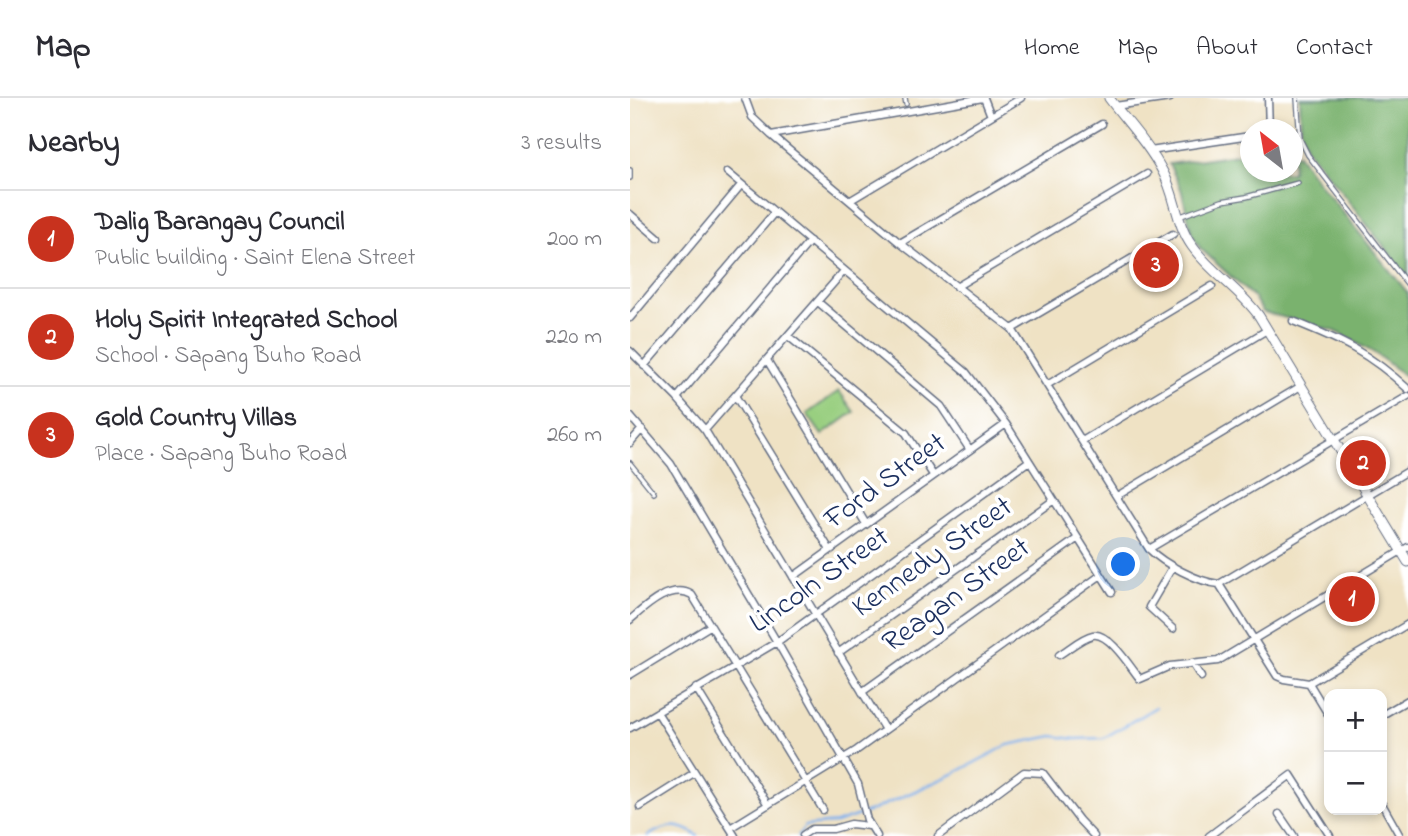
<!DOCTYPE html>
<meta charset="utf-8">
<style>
body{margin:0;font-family:"Indie Flower",sans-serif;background:#f2f2f3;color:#2b2b33}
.controls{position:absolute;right:21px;bottom:21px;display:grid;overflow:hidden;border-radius:14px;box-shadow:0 4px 10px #0003}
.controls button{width:63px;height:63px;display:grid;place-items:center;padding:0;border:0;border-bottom:2px solid #e1e1e2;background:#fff;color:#2b2b33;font:35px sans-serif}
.compass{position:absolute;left:610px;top:21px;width:63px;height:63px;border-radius:50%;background:#fff;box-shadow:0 4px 10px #0003;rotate:329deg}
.you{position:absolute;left:494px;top:467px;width:24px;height:24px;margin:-18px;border:5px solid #fff;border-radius:50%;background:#1a73e8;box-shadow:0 0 0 10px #1a73e833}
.badge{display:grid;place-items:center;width:46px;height:46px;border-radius:50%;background:#c8321e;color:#fff;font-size:23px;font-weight:700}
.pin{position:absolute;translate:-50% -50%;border:4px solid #fff;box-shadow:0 2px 7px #0006}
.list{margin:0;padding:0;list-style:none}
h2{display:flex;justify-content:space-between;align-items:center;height:91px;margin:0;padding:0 28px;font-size:30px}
h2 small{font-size:23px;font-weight:400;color:#7c7c81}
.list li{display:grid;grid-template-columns:46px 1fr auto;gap:21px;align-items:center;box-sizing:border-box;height:98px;padding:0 28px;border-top:2px solid #e1e1e2}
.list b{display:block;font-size:26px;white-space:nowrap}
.list p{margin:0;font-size:23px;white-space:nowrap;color:#7c7c81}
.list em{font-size:23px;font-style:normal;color:#7c7c81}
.map{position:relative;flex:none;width:778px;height:738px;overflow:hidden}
header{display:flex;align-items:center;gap:42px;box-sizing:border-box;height:98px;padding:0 35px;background:#fff;border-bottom:2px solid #e1e1e2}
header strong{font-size:33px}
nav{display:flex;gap:38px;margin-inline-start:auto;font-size:24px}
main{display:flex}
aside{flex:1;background:#fff}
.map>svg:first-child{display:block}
.green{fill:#99cf80;stroke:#5a7f6f;stroke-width:2}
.forest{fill:#7ab26e;stroke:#4a7066;stroke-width:2}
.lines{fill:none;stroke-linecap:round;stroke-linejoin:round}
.stream{stroke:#82b2ed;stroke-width:2.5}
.lane-casing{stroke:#656e82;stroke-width:6}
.street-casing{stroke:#656e82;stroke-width:9}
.secondary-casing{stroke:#656e82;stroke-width:11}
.lane{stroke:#fff;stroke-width:3.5}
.street{stroke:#fff;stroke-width:6}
.secondary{stroke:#fff;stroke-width:9}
.labels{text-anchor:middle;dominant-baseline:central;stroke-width:7;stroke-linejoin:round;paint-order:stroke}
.street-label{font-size:30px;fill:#1b2f5e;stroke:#fff}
</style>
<header>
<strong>Map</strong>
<nav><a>Home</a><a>Map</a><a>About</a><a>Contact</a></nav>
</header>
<main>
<aside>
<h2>Nearby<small>3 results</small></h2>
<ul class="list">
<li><span class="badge">1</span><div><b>Dalig Barangay Council</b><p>Public building · Saint Elena Street</p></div><em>200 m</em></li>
<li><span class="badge">2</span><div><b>Holy Spirit Integrated School</b><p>School · Sapang Buho Road</p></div><em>220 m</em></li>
<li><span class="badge">3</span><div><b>Gold Country Villas</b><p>Place · Sapang Buho Road</p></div><em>260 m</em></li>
</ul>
</aside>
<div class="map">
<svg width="778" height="738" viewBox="0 0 778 738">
<rect width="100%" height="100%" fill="#fff"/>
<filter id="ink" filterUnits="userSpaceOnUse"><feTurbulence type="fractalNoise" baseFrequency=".0143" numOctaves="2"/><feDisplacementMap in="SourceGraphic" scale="14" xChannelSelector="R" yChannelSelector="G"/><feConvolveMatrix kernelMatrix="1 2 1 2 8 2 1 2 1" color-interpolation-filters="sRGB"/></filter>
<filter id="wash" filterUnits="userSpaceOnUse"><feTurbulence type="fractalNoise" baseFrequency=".00686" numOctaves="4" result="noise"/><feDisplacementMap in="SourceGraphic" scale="28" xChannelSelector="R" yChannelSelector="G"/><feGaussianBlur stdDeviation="1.57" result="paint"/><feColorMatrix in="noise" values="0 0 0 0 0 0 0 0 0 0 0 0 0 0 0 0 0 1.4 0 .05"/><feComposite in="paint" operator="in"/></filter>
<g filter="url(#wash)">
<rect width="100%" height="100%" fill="#efe2c4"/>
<path class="green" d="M 209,293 L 224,314 L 192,337 L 177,316 Z"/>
<path class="forest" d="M 670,0 L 778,0 L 778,179 L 676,49 L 671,34 Z
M 620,54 L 620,74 L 662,74 L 663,57 L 668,56 L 688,84 L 778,195 L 778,280 L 743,254 L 705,233 L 633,214 L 624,200 L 570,150 L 562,136 L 551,91 L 539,66 Z"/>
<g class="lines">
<path class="stream" d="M 18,738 C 37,726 49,725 68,738
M 168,738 L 175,728 L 206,725 L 243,712 L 323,676 L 378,647 L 423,638 L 445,641 L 474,640 L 526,609"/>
</g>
</g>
<g filter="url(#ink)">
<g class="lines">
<g class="lane-casing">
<path id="lane" d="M 275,0 L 276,6
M 667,0 L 670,41 L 678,57 L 778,187
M 0,72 L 0,80
M 551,118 L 592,103 L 616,99 L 668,85
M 0,365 L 24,395"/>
</g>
<g class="street-casing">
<path id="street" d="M 115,0 L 122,19 L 141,37 L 270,145 L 382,231 L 519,451 C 534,466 568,484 589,486
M 354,0 L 361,18
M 638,0 L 639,32
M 485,8 L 540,0
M 141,37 L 353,0
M 520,53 L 620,38
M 97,74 L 336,274 L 376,326 L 482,494
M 221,102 L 391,0
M 0,116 L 28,140
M 270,145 L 472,26
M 326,189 L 517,76
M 188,204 L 311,308 L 340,352
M 0,220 L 111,87
M 663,223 C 711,242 739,255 778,291
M 382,231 L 543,136
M 158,238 L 276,335 L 303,377
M 0,253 L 47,300 L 75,332 L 255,632
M 137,262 L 236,426
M 14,268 L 144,115
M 417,287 L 582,188
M 106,299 L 200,452
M 47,300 L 180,143
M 0,318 L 41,366 L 147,544 L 228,686 L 237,722 L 247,738
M 75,332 L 214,173
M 452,343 L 637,232
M 0,345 L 12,331
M 487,398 L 671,288
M 519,451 L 778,298
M 543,468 L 519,509 L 543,531
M 163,479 L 376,326
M 589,486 L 778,373
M 589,486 L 647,578 L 654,581 L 679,585 L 699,618
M 0,522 C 15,509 41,484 62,497 L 193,712
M 208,555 L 424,402
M 429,557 C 439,551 452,539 463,537 C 479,534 501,570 510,581 L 540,568 L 588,563 L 778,449
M 562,565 L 571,579
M 0,577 L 80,528
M 679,585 L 778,526
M 66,590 L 138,707
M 232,594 L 448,440
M 27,614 L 105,738
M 752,617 L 778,602
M 0,630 L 147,544 L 399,363
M 752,706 L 770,738
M 10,709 L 64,675
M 649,716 L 664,738
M 100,730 L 227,652 L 471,477
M 173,737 L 182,731 L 203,731 L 221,726 L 239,728
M 308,738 L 394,674 L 413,675 L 449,722 L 464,738
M 579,738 L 661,677 L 700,738"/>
</g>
<g class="secondary-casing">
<path id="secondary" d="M 479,0 C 497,24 519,47 533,74 C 546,98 546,126 562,148 C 581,175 610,191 629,218 L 778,464"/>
</g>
<use href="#lane" class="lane"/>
<use href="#street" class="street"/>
<use href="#secondary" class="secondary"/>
</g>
</g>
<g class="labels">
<g class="street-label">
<text transform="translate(256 384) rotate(-36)">Ford Street</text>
<text transform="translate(303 460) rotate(-35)">Kennedy Street</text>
<text transform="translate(190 483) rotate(-35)">Lincoln Street</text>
<text transform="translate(327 498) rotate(-36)">Reagan Street</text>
</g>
</g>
</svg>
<div class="controls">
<button>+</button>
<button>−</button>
</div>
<svg class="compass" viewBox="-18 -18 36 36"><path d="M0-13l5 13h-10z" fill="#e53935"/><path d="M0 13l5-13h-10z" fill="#7c7c81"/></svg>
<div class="you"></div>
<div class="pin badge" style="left:722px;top:501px">1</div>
<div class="pin badge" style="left:733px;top:365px">2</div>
<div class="pin badge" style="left:526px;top:167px">3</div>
</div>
</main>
